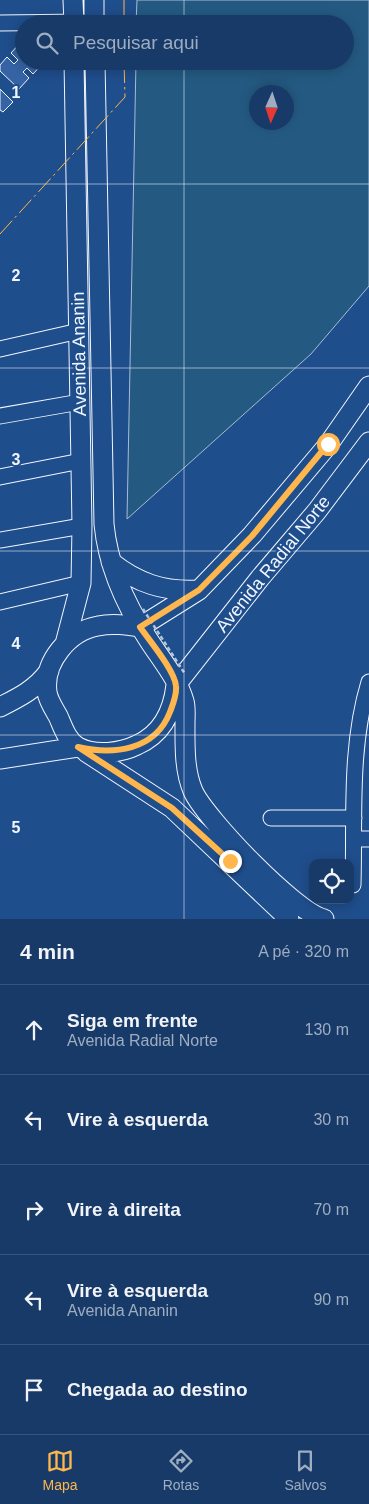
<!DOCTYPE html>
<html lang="pt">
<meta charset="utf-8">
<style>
body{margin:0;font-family:Arial,sans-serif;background:#244571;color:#f1f3f6}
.controls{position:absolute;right:15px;bottom:15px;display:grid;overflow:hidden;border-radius:10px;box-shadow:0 2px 12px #0003}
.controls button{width:45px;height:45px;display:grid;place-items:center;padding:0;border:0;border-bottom:1px solid #36547d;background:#173a69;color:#f1f3f6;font:25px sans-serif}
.compass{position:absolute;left:249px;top:85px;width:45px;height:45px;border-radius:50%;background:#173a69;box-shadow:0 2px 12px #0003;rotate:183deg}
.stop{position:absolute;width:15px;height:15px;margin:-11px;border:4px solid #ffb74d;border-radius:50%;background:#fff}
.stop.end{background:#ffb74d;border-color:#fff;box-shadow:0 1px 5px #0008}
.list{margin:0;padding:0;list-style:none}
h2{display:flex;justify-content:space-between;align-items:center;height:65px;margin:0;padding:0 20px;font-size:21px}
h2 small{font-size:16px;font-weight:400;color:#9eadc0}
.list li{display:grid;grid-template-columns:32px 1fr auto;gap:15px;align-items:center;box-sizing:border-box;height:90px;padding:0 20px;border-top:1px solid #36547d}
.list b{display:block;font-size:19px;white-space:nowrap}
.list p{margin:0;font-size:16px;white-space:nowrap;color:#9eadc0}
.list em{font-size:16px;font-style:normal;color:#9eadc0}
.icon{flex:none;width:28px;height:28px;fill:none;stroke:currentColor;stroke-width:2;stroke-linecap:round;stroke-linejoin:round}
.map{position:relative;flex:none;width:369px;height:919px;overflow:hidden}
.search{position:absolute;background:#173a69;box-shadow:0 2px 12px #0003;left:15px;right:15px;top:15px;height:55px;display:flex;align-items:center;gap:12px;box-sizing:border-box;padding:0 18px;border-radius:28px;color:#9eadc0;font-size:19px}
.sheet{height:515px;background:#173a69}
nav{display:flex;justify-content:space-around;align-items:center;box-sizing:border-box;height:70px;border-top:1px solid #36547d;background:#173a69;font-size:14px;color:#9eadc0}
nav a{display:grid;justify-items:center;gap:2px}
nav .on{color:#ffb74d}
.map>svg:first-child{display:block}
.green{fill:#245a82;stroke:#a8bbd7;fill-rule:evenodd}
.building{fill:#3563a3;stroke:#f2f6ff}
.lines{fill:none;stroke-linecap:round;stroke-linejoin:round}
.minor-casing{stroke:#f2f6ff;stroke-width:17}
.major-casing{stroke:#f2f6ff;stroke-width:21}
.minor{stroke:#1f4e8c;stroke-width:15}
.major{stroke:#1f4e8c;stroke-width:19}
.path-bridge{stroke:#b3c4dc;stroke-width:2.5;stroke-dasharray:4 2.5;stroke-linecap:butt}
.power{stroke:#ffb74d;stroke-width:1;stroke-dasharray:18 4 2.5 4;stroke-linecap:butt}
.route{stroke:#ffb74d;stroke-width:6}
.grid{fill:none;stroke:#f2f6ff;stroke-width:1;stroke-opacity:0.55}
.labels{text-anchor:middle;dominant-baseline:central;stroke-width:4;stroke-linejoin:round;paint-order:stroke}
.street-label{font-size:18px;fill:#f2f6ff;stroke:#1f4e8c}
.grid-label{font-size:16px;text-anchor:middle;font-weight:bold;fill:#f2f6ff;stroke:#1f4e8c;stroke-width:4;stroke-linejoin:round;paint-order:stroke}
</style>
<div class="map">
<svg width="369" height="919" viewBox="0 0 369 919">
<rect width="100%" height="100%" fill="#1f4e8c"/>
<path class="green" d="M 137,0 L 369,0 L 369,286 L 311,354 L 127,519 L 136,61 L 345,61 L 345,24 L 136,24 ZM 256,92 L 286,92 L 286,122 L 256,122 Z"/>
<path class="building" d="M 21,42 L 24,45 L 24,61 L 41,61 L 43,63 L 33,74 L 27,68 L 23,72 L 29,78 L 19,89 L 0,71 L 0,65 L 7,57 L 14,64 L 18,60 L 11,53 Z
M 0,89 L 13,102 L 3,112 L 0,110 Z"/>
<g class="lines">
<g class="minor-casing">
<path id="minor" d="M 0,23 L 83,22
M 0,349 L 79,331
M 0,416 L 80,402
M 0,477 L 81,461
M 0,540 L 82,526
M 0,602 L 81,583
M 271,818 L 354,818
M 354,839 L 369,839
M 353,885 C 355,818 349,748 369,682"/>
</g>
<g class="major-casing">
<path id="major" d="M 73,0 L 74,24
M 94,0 L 94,24
M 95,61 L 104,524 C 108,566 125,604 148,639 C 160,658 178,679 184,701 C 186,707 185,716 185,723 C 185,745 184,770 193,791 C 205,818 295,912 324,919
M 111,562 C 137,583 164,592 198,590
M 140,627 L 199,590 L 252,535 L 328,445 L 369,386
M 140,627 C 126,625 112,623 98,626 C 69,631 43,662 47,692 C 48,700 54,709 58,716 C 63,727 67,741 78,747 C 95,756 121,753 137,745 C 162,734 173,711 176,685
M 65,644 L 81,583 L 82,526 L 74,61
M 176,685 L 260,578 L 317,511 L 369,442
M 0,707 C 20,697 36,689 49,671
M 86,752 L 172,808 L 289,919
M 0,759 L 78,747"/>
</g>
<use href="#minor" class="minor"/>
<use href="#major" class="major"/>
<path class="path-bridge" d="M 143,609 L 185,674"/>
<path class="power" d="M 124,0 L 124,24
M 0,234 L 125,97 L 124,61"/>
</g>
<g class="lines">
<path class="route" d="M 230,861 L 172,808 L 78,747 C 113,755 155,751 170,712 C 173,704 177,695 176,686 C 175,671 149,640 140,627 L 199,590 L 252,536 L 328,444"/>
</g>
<path class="grid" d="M 184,0 L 184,24M 184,61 L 184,919M 0,184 L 369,184M 0,368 L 369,368M 0,551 L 369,551M 0,735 L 369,735"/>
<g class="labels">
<g class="street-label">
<text transform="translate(79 354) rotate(-91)">Avenida Ananin</text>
<text transform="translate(273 564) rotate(-51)">Avenida Radial Norte</text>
</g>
</g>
<g class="grid-label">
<text x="16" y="98">1</text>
<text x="16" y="281">2</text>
<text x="16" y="465">3</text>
<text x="16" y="649">4</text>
<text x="16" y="833">5</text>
</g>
</svg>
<div class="controls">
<button><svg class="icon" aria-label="locate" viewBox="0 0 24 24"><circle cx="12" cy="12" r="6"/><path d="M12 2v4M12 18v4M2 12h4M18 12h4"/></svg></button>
</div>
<svg class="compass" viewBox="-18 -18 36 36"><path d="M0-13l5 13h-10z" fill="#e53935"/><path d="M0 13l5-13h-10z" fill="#9eadc0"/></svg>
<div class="stop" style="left:328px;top:444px"></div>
<div class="stop end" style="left:230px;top:861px"></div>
<div class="search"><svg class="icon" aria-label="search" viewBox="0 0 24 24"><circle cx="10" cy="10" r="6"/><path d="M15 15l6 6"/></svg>Pesquisar aqui</div>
</div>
<section class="sheet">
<h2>4 min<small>A pé · 320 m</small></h2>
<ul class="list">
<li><svg class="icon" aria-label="ahead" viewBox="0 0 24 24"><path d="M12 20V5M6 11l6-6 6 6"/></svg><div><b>Siga em frente</b><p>Avenida Radial Norte</p></div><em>130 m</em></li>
<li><svg class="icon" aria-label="left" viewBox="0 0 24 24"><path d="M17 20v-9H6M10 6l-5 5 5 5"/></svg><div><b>Vire à esquerda</b></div><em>30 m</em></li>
<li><svg class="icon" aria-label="right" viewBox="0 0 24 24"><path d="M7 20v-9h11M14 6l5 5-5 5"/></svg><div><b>Vire à direita</b></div><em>70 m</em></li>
<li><svg class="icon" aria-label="left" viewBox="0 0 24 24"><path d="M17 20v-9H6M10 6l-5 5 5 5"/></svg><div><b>Vire à esquerda</b><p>Avenida Ananin</p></div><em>90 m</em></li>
<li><svg class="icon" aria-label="arrive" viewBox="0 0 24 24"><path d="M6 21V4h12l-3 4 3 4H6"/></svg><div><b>Chegada ao destino</b></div></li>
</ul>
</section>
<nav>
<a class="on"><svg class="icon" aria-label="map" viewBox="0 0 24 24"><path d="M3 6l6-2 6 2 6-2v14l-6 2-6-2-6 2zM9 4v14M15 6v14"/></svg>Mapa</a>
<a><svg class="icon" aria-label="directions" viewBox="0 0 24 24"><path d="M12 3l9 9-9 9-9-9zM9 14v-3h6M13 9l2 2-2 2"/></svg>Rotas</a>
<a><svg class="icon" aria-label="saved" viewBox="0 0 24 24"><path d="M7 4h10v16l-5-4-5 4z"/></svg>Salvos</a>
</nav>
